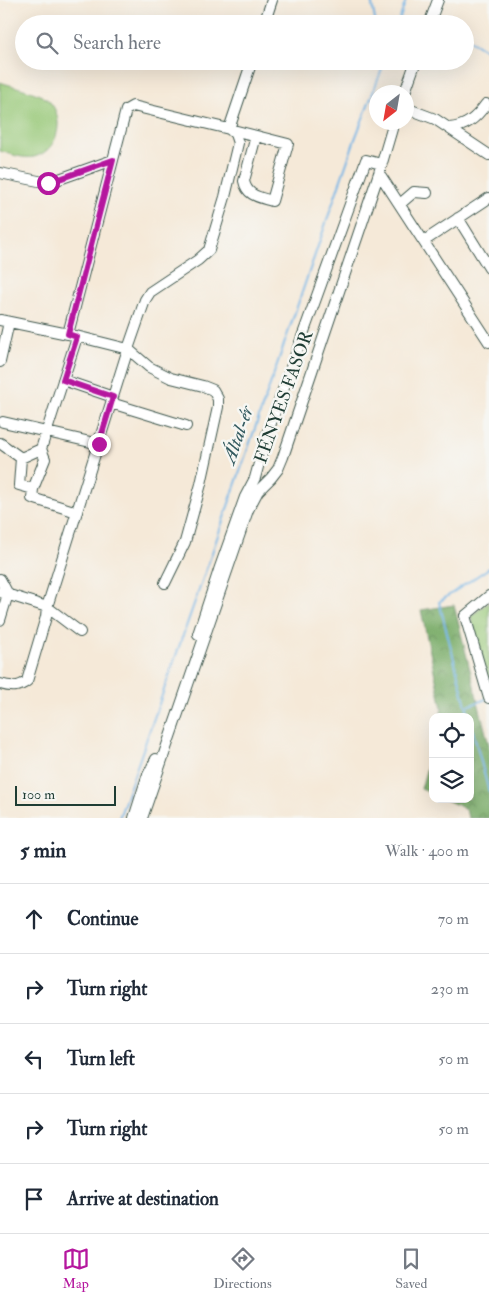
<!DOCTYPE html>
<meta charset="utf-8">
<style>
body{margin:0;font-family:"IM FELL Double Pica",serif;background:#f2f2f3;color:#1f2937}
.controls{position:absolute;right:15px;bottom:15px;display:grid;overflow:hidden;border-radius:10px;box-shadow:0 5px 20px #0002}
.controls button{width:45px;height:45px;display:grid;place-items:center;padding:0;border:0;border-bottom:1px solid #e0e1e3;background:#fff;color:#1f2937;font:25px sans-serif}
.compass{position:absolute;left:369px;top:85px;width:45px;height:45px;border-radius:50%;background:#fff;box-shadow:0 5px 20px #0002;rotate:211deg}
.scale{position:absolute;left:15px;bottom:12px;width:101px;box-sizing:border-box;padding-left:5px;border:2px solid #1f3d34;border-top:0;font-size:14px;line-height:18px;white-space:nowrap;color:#1f3d34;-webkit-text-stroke:4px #f6f6f2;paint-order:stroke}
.stop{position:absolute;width:15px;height:15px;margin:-11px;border:4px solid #b5179e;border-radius:50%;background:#fff}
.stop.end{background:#b5179e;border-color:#fff;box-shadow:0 1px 5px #0008}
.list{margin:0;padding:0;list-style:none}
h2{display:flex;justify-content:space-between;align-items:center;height:65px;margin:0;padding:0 20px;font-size:21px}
h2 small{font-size:16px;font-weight:400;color:#747a83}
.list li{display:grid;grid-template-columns:32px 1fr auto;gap:15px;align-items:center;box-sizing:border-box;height:70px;padding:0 20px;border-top:1px solid #e0e1e3}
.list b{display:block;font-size:19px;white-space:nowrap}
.list em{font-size:16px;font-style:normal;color:#747a83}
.icon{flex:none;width:28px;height:28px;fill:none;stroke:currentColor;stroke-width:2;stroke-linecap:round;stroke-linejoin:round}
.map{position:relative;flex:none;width:489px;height:818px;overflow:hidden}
.search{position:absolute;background:#fff;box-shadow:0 5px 20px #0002;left:15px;right:15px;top:15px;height:55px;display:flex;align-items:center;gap:12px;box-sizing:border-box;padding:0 18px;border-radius:28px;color:#747a83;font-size:19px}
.sheet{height:415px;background:#fff}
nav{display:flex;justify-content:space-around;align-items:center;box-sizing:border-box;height:70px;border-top:1px solid #e0e1e3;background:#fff;font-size:14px;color:#747a83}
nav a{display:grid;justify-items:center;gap:2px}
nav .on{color:#b5179e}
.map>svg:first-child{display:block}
.green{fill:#97c877;stroke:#5b8256}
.forest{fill:url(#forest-crowns);stroke:#4c744e}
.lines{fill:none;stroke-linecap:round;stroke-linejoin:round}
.stream{stroke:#71b4e6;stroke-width:2}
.minor-casing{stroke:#3f574d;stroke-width:12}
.minor{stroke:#fff;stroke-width:10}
.route{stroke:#b5179e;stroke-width:6}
.labels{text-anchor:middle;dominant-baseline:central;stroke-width:5;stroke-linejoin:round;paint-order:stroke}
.street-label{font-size:18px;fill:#1f3d34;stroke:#f6f6f2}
.water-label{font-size:19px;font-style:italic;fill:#345b60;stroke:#f6f6f2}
</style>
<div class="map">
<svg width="489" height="818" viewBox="0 0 489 818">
<defs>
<pattern id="forest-crowns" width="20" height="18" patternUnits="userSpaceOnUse" patternTransform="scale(1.25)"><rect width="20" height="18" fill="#79ac68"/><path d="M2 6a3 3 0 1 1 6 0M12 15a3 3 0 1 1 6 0" fill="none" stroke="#638d56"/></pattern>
</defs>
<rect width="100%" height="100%" fill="#f6f6f2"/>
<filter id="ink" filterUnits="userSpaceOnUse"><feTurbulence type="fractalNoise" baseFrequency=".02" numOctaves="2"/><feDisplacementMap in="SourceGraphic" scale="10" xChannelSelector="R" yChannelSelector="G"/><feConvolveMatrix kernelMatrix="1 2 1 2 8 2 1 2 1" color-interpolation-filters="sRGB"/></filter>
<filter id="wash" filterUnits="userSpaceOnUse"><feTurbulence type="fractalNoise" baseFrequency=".0096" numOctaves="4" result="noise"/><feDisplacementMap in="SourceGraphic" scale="20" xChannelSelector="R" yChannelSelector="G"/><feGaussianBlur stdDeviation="1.12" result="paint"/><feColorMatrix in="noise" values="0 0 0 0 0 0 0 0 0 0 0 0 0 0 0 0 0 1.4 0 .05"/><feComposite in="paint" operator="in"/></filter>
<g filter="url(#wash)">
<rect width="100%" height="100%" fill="#f5e9d8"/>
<path class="green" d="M 0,82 C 14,87 37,91 48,100 C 66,117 59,151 34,157 C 22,159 11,154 0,151 Z
M 489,602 L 489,702 L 471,616 Z"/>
<path class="forest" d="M 454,605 L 489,746 L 489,818 L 468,818 L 466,809 L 444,799 L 470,799 L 470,717 L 440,717 L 442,708 L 421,610 Z
M 433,745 L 433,794 L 421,789 Z"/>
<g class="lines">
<path class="stream" d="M 371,0 L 376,24
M 398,24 L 406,0
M 465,37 L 489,52
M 468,706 L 486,699
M 469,717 L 439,602 L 489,568
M 470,720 L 489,792
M 119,818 L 207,567 L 355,139 L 385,61"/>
</g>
</g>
<g filter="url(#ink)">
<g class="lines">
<g class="minor-casing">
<path id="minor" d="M 264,24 L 272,0
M 429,24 L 438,0
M 252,61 L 229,129 L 288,144 L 272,201 C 259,197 247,196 244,181 L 256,136
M 405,92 L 416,61
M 406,108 L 435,119 L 489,155
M 449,128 C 466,127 476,118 486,104
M 0,173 L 48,183 L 113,160 L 68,334
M 379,173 L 489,342
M 400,204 L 414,192 L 427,193
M 458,218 L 489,268
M 424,241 L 489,198
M 0,320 L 68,334 L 128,349 L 149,367 L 171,378 L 203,386 L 213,390 L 218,399 L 218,407 L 201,484 L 185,542 L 165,583
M 0,362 L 9,322
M 63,380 L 113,397
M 111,403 L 186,426
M 3,422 L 99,444
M 0,443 L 21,458
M 41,449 L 77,337
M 41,449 L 45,459 L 33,489 L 19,485 L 21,458 Z
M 33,489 L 32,498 L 77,512
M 0,579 L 8,594 L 0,620
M 0,592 L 47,607 L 80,632
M 489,596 L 465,616 L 489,698
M 198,634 L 219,570 L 245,497 L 255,478 L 267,434 L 366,160 L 381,164
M 0,684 C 10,687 19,688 27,681 L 46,617 L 47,607 L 128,349 L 145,300 L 150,292 L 198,260 L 209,250 L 225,197 L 238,143 L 235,134 L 229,129 L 133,106 L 126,110 L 113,160
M 134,818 L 147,777 L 156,759
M 142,818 L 248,510 L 258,491 L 271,478 L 278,469 L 283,457 L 379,173 L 394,122"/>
</g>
<use href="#minor" class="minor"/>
</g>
</g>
<g class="lines" filter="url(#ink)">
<path class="route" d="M 48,183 L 113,160 L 68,334 L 77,337 L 63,380 L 113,397 L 99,444"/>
</g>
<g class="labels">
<g class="street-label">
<text transform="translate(284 397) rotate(-70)">FÉNYES FASOR</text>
</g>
<g class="water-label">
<text transform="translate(238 435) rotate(-71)">Által-ér</text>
</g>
</g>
</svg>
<div class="controls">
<button><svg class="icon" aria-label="locate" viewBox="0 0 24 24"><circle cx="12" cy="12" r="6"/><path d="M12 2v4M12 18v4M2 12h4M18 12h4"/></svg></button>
<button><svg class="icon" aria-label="layers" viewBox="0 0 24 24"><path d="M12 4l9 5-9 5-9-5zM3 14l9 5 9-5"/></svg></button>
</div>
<svg class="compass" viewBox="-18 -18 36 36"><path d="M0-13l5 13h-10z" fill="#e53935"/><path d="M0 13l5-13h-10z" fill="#747a83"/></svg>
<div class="scale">100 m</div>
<div class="stop" style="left:48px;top:183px"></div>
<div class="stop end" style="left:99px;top:444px"></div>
<div class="search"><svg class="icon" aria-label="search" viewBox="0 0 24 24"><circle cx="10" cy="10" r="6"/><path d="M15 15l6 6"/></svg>Search here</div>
</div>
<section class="sheet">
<h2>5 min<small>Walk · 400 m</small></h2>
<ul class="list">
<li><svg class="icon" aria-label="ahead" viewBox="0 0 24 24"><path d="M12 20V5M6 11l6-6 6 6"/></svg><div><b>Continue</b></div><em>70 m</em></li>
<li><svg class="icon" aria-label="right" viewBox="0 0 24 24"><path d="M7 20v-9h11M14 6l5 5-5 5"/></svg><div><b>Turn right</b></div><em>230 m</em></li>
<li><svg class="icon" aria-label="left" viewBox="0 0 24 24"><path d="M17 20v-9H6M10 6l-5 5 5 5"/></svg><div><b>Turn left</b></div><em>50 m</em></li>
<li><svg class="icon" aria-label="right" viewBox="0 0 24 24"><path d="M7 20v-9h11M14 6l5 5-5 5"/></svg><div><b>Turn right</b></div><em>50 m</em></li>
<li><svg class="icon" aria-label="arrive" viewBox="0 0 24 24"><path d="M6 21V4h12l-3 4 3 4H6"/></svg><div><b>Arrive at destination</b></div></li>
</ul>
</section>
<nav>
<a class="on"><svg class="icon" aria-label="map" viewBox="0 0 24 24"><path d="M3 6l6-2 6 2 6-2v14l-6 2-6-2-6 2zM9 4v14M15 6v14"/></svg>Map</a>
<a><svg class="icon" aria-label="directions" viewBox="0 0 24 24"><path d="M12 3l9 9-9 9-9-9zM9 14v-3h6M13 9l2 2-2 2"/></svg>Directions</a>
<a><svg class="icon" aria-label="saved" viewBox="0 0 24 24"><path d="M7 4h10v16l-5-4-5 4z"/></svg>Saved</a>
</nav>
